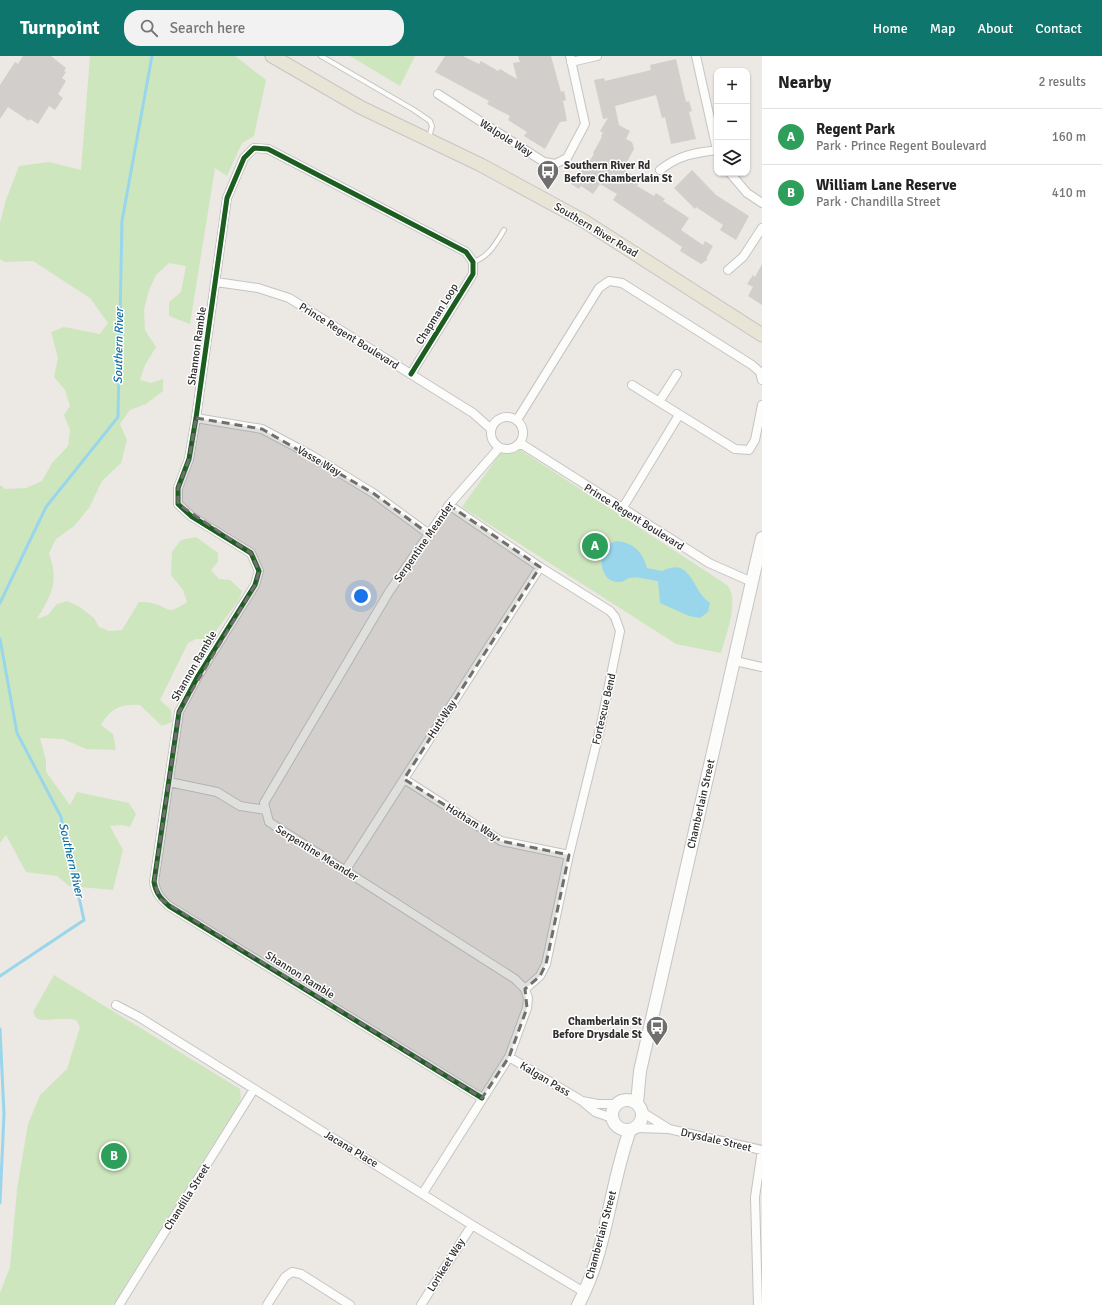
<!DOCTYPE html>
<meta charset="utf-8">
<style>
body{margin:0;font-family:Signika,sans-serif;background:#f2f2f2;color:#222}
.controls{position:absolute;right:12px;top:12px;display:grid;overflow:hidden;border-radius:8px;box-shadow:0 1px 3px #0004}
.controls button{width:36px;height:36px;display:grid;place-items:center;padding:0;border:0;border-bottom:1px solid #e0e0e0;background:#fff;color:#222;font:20px sans-serif}
.you{position:absolute;left:361px;top:540px;width:14px;height:14px;margin:-10px;border:3px solid #fff;border-radius:50%;background:#1a73e8;box-shadow:0 0 0 6px #1a73e833}
.badge{display:grid;place-items:center;width:26px;height:26px;border-radius:50%;background:#0f766e;color:#fff;font-size:13px;font-weight:700}
.pin{position:absolute;translate:-50% -50%;border:2px solid #fff;box-shadow:0 1px 4px #0006}
.list{margin:0;padding:0;list-style:none}
h2{display:flex;justify-content:space-between;align-items:center;height:52px;margin:0;padding:0 16px;font-size:17px}
h2 small{font-size:13px;font-weight:400;color:#767676}
.list li{display:grid;grid-template-columns:26px 1fr auto;gap:12px;align-items:center;box-sizing:border-box;height:56px;padding:0 16px;border-top:1px solid #e0e0e0}
.list b{display:block;font-size:15px;white-space:nowrap}
.list p{margin:0;font-size:13px;white-space:nowrap;color:#767676}
.list em{font-size:13px;font-style:normal;color:#767676}
.icon{flex:none;width:22px;height:22px;fill:none;stroke:currentColor;stroke-width:2;stroke-linecap:round;stroke-linejoin:round}
.map{position:relative;flex:none;width:762px;height:1249px;overflow:hidden}
header{display:flex;align-items:center;gap:24px;box-sizing:border-box;height:56px;padding:0 20px;background:#0f766e;color:#fff}
header strong{font-size:19px}
nav{display:flex;gap:22px;margin-inline-start:auto;font-size:14px}
.search{width:280px;height:36px;background:#f2f2f2;display:flex;align-items:center;gap:10px;box-sizing:border-box;padding:0 14px;border-radius:16px;color:#767676;font-size:15px}
main{display:flex}
aside{flex:1;background:#fff}
.map>svg:first-child{display:block}
.green{fill:#cee6be}
.water{fill:#99d6ec}
.lines{fill:none;stroke-linecap:round;stroke-linejoin:round}
.stream{stroke:#99d6ec;stroke-width:3}
.building{fill:#d1cecb}
.lane-casing{stroke:#c5c4c5;stroke-width:6}
.street-casing{stroke:#c5c4c5;stroke-width:10}
.secondary-casing{stroke:#c5c4c5;stroke-width:14}
.primary-casing{stroke:#c6c5c4;stroke-width:15}
.lane{stroke:#fcfcfb;stroke-width:4}
.street{stroke:#fcfcfb;stroke-width:8}
.secondary{stroke:#fcfcfb;stroke-width:12}
.primary{stroke:#e8e4d6;stroke-width:13}
.cycleway-casing{stroke:#fff;stroke-width:8}
.cycleway{stroke:#1b5e20;stroke-width:5}
.marked{fill:#706f6e;fill-opacity:0.2;stroke:#706f6e;stroke-width:3;stroke-dasharray:8 5;stroke-linejoin:round}
.labels{text-anchor:middle;dominant-baseline:central;stroke-width:3;stroke-linejoin:round;paint-order:stroke}
.street-label{font-size:11px;fill:#2e2e2e;stroke:#fff}
.poi-label{font-size:11px;font-weight:bold;fill:#2e2e2e;stroke:#fff;text-anchor:start}
.water-label{font-size:12px;font-style:italic;fill:#0d6fa3;stroke:#fff}
</style>
<header>
<strong>Turnpoint</strong>
<div class="search"><svg class="icon" aria-label="search" viewBox="0 0 24 24"><circle cx="10" cy="10" r="6"/><path d="M15 15l6 6"/></svg>Search here</div>
<nav><a>Home</a><a>Map</a><a>About</a><a>Contact</a></nav>
</header>
<main>
<div class="map">
<svg width="762" height="1249" viewBox="0 0 762 1249">
<rect width="100%" height="100%" fill="#ece8e4"/>
<path class="green" d="M 90,0 L 235,0 L 266,24 L 254,80 L 242,87 L 227,120 L 215,112 L 190,268 L 169,260 L 169,246 L 181,236 L 186,210 L 169,207 L 156,219 L 149,234 L 144,254 L 145,274 L 156,291 L 145,309 L 140,324 L 151,327 L 163,323 L 163,335 L 146,348 L 130,354 L 120,368 L 127,384 L 121,407 L 102,425 L 89,452 L 74,470 L 56,483 L 49,497 C 59,527 52,537 37,563 L 48,559 L 57,548 L 67,545 L 80,551 L 94,562 L 99,571 L 109,575 L 122,574 L 139,546 C 143,546 148,546 152,547 C 171,552 166,560 187,546 L 183,534 L 171,519 L 172,496 L 181,484 L 196,481 L 218,497 L 218,506 L 211,514 L 219,523 L 230,524 L 242,535 L 239,544 L 210,583 L 196,583 L 188,587 L 160,644 L 171,654 L 172,666 L 162,670 L 140,649 C 121,648 111,652 101,669 L 113,678 L 116,694 L 86,693 L 63,683 L 40,682 L 46,705 L 46,716 L 70,749 L 77,736 L 129,747 L 136,758 L 130,771 L 122,769 L 110,770 L 123,794 L 113,834 L 69,830 L 57,820 L 26,816 L 6,779 L 0,787 L 0,429 L 5,433 L 26,432 L 42,425 L 52,407 L 68,390 L 70,374 L 64,359 L 70,350 L 65,334 L 54,321 L 58,302 L 51,276 L 64,271 L 100,278 L 108,267 L 90,242 L 33,205 L 5,206 L 0,203 L 0,167 L 6,144 L 19,110 L 49,106 L 81,114 Z
M 350,0 L 415,0 L 400,30 Z
M 510,392 L 519,393 L 727,529 C 740,544 726,579 721,597 L 676,588 L 462,451 L 501,396 Z
M 54,919 L 240,1033 L 241,1042 L 239,1047 L 113,1249 L 0,1249 L 0,1237 L 10,1211 L 17,1133 L 28,1068 L 40,1039 L 67,1013 L 80,971 L 76,964 C 63,960 44,967 36,962 L 33,956 Z"/>
<path class="water" d="M 616,485 C 633,486 643,496 647,512 L 662,515 C 692,500 691,534 710,547 L 708,556 L 700,562 L 689,560 L 660,547 L 658,525 C 650,524 637,520 629,522 C 626,523 624,526 620,526 C 601,528 599,503 603,490 Z"/>
<g class="lines">
<path class="stream" d="M 0,547 L 46,451 L 118,361 L 122,165 L 152,0
M 0,583 L 17,677 L 61,761 L 84,864 L 0,920
M 0,973 L 4,1058 L 0,1147"/>
</g>
<path class="building" d="M 23,0 L 51,0 L 66,12 L 64,15 L 66,16 L 62,22 L 66,25 L 58,38 L 63,42 L 55,54 L 49,50 L 38,68 L 30,63 L 29,65 L 8,51 L 0,63 L 0,29 L 15,6 L 18,8 Z
M 445,0 L 463,0 L 479,8 L 481,5 L 498,15 L 500,13 L 517,23 L 513,7 L 520,6 L 518,0 L 551,0 L 561,36 L 564,35 L 566,44 L 563,45 L 567,65 L 560,66 L 545,93 L 524,80 L 527,76 L 508,64 L 510,60 L 487,48 L 489,45 L 435,16 Z
M 676,3 L 686,46 L 689,45 L 692,55 L 689,56 L 696,83 L 671,88 L 665,61 L 662,62 L 656,39 L 615,50 L 619,69 L 630,75 L 626,83 L 632,86 L 634,93 L 623,113 L 640,124 L 637,130 L 654,140 L 656,137 L 665,143 L 663,145 L 689,162 L 681,174 L 703,189 L 705,185 L 713,190 L 707,201 L 707,204 L 701,208 L 680,195 L 682,191 L 613,144 L 617,138 L 600,128 L 593,138 L 581,130 L 579,133 L 571,128 L 584,111 L 585,112 L 594,98 L 593,97 L 602,81 L 601,80 L 603,77 L 600,75 L 608,62 L 603,63 L 594,24 L 604,22 L 605,25 L 651,14 L 650,9 Z
M 692,114 L 716,139 L 749,160 L 736,184 L 720,174 L 723,169 L 696,151 L 695,153 L 674,132 Z
M 762,208 L 762,249 L 748,240 L 753,231 L 747,228 L 753,219 L 755,221 Z"/>
<g class="lines">
<g class="lane-casing">
<path id="lane" d="M 321,0 L 414,54 L 430,65 L 432,70 L 429,82
M 473,206 C 489,201 496,187 504,174"/>
</g>
<g class="street-casing">
<path id="street" d="M 696,0 L 717,94
M 571,6 L 597,0
M 438,38 L 544,106 L 555,108 L 567,102 L 585,68 L 570,0
M 660,114 C 679,99 694,97 717,94
M 730,117 L 747,137 L 762,147
M 728,214 L 743,201 L 762,172
M 216,226 L 258,232 L 289,242 L 473,357 L 491,373
M 411,318 L 473,218 L 473,206 L 466,196 L 268,93 L 254,92 L 244,102 L 227,142 L 196,362 L 189,403 L 178,432 L 178,448 L 191,460 L 251,497 L 259,515 L 255,529 L 198,620 L 179,656 L 154,826 C 156,837 160,842 169,850 L 482,1042
M 632,329 L 735,393 L 749,394 L 755,384 L 762,349
M 659,346 L 677,318
M491 377a16 16 0 1 1 32 0a16 16 0 1 1-32 0Z
M 196,362 L 262,373 L 311,399 L 373,437 L 429,478
M 517,364 L 599,232 L 609,225 L 622,227 L 752,309 L 760,316 L 762,324
M 520,387 L 709,507 L 752,526
M 449,449 L 540,511 L 610,555 L 615,561 L 620,575 L 600,673 L 569,799 L 546,908 L 540,920 L 525,933
M 622,453 L 679,359
M 735,605 L 762,611
M 404,723 L 501,785 L 569,799
M 169,726 L 217,736 L 240,750 L 266,754
M 345,815 L 540,511
M 116,949 L 139,961 L 472,1169 L 584,1236
M 509,1001 L 582,1045 L 595,1056 L 612,1062
M 582,1045 L 598,1048 L 617,1048
M 642,1056 L 669,1073
M 636,1072 L 669,1073 L 762,1094
M 423,1137 L 509,1001 L 527,952 L 528,942 L 525,933 L 515,923 L 269,766 L 264,747 L 389,536 L 449,449 L 499,392
M 119,1249 L 254,1033
M 267,1249 L 285,1221 L 292,1216 L 301,1218 L 350,1249
M 421,1249 L 472,1169
M 758,1249 L 755,1141 L 762,1094"/>
</g>
<g class="secondary-casing">
<path id="secondary" d="M612 1059a15 15 0 1 1 30 0a15 15 0 1 1-30 0Z
M 637,1047 L 640,1015 L 762,482
M 578,1249 C 607,1195 609,1132 630,1074"/>
</g>
<g class="primary-casing">
<path id="primary" d="M 272,0 L 360,51 L 481,109 L 584,165 L 762,279"/>
</g>
<use href="#lane" class="lane"/>
<use href="#street" class="street"/>
<use href="#secondary" class="secondary"/>
<use href="#primary" class="primary"/>
<g class="cycleway-casing">
<path id="cycleway" d="M 411,318 L 473,218 L 473,206 L 466,196 L 268,93 L 254,92 L 244,102 L 227,142 L 196,362 L 189,403 L 178,432 L 178,448 L 191,460 L 251,497 L 259,515 L 255,529 L 198,620 L 179,656 L 154,826 C 156,837 160,842 169,850 L 482,1042"/>
</g>
<use href="#cycleway" class="cycleway"/>
</g>
<path class="marked" d="M 196,362 L 262,373 L 373,437 L 429,478 L 449,449 L 540,511 L 404,723 L 501,785 L 569,799 L 546,908 L 540,920 L 525,933 L 527,952 L 509,1001 L 482,1042 L 160,843 L 154,826 L 179,656 L 255,529 L 259,515 L 251,497 L 178,448 L 178,432 L 189,403 Z"/>
<defs>
<g id="bus-pin" transform="scale(1.15)"><path d="M0 17L-7.5 6A9.5 9.5 0 1 1 7.5 6Z" fill="#706f6e" stroke="#fff"/><path d="M-5-6H5V4H4V6H2V4H-2V6H-4V4H-5ZM-3.5-4V0h7V-4ZM-3.5 1.2v1.5H-2V1.2ZM2 1.2v1.5H3.5V1.2Z" fill="#fff"/></g>
</defs>
<g fill-rule="evenodd">
<use href="#bus-pin" x="548" y="115"/>
<use href="#bus-pin" x="657" y="971"/>
</g>
<g class="labels">
<g class="street-label">
<text transform="translate(506 82) rotate(32)">Walpole Way</text>
<text transform="translate(596 174) rotate(31)">Southern River Road</text>
<text transform="translate(437 258) rotate(-58)">Chapman Loop</text>
<text transform="translate(349 280) rotate(32)">Prince Regent Boulevard</text>
<text transform="translate(197 290) rotate(-82)">Shannon Ramble</text>
<text transform="translate(319 405) rotate(30)">Vasse Way</text>
<text transform="translate(634 461) rotate(32)">Prince Regent Boulevard</text>
<text transform="translate(424 486) rotate(-55)">Serpentine Meander</text>
<text transform="translate(194 610) rotate(-60)">Shannon Ramble</text>
<text transform="translate(604 653) rotate(-77)">Fortescue Bend</text>
<text transform="translate(442 663) rotate(-57)">Hutt Way</text>
<text transform="translate(701 748) rotate(-77)">Chamberlain Street</text>
<text transform="translate(472 766) rotate(32)">Hotham Way</text>
<text transform="translate(317 797) rotate(32)">Serpentine Meander</text>
<text transform="translate(300 919) rotate(32)">Shannon Ramble</text>
<text transform="translate(545 1023) rotate(31)">Kalgan Pass</text>
<text transform="translate(716 1084) rotate(13)">Drysdale Street</text>
<text transform="translate(351 1093) rotate(31)">Jacana Place</text>
<text transform="translate(187 1141) rotate(-58)">Chandilla Street</text>
<text transform="translate(601 1179) rotate(-75)">Chamberlain Street</text>
<text transform="translate(446 1209) rotate(-58)">Lorikeet Way</text>
</g>
<g class="poi-label">
<text x="564" y="109">Southern River Rd<tspan x="564" dy="13">Before Chamberlain St</tspan></text>
<text x="642" y="965" text-anchor="end">Chamberlain St<tspan x="642" dy="13">Before Drysdale St</tspan></text>
</g>
<g class="water-label">
<text transform="translate(119 290) rotate(-89)">Southern River</text>
<text transform="translate(71 804) rotate(77)">Southern River</text>
</g>
</g>
</svg>
<div class="controls">
<button>+</button>
<button>−</button>
<button><svg class="icon" aria-label="layers" viewBox="0 0 24 24"><path d="M12 4l9 5-9 5-9-5zM3 14l9 5 9-5"/></svg></button>
</div>
<div class="you"></div>
<div class="pin badge" style="left:595px;top:490px;background:#2e9e5b">A</div>
<div class="pin badge" style="left:114px;top:1100px;background:#2e9e5b">B</div>
</div>
<aside>
<h2>Nearby<small>2 results</small></h2>
<ul class="list">
<li><span class="badge" style="background:#2e9e5b">A</span><div><b>Regent Park</b><p>Park · Prince Regent Boulevard</p></div><em>160 m</em></li>
<li><span class="badge" style="background:#2e9e5b">B</span><div><b>William Lane Reserve</b><p>Park · Chandilla Street</p></div><em>410 m</em></li>
</ul>
</aside>
</main>
